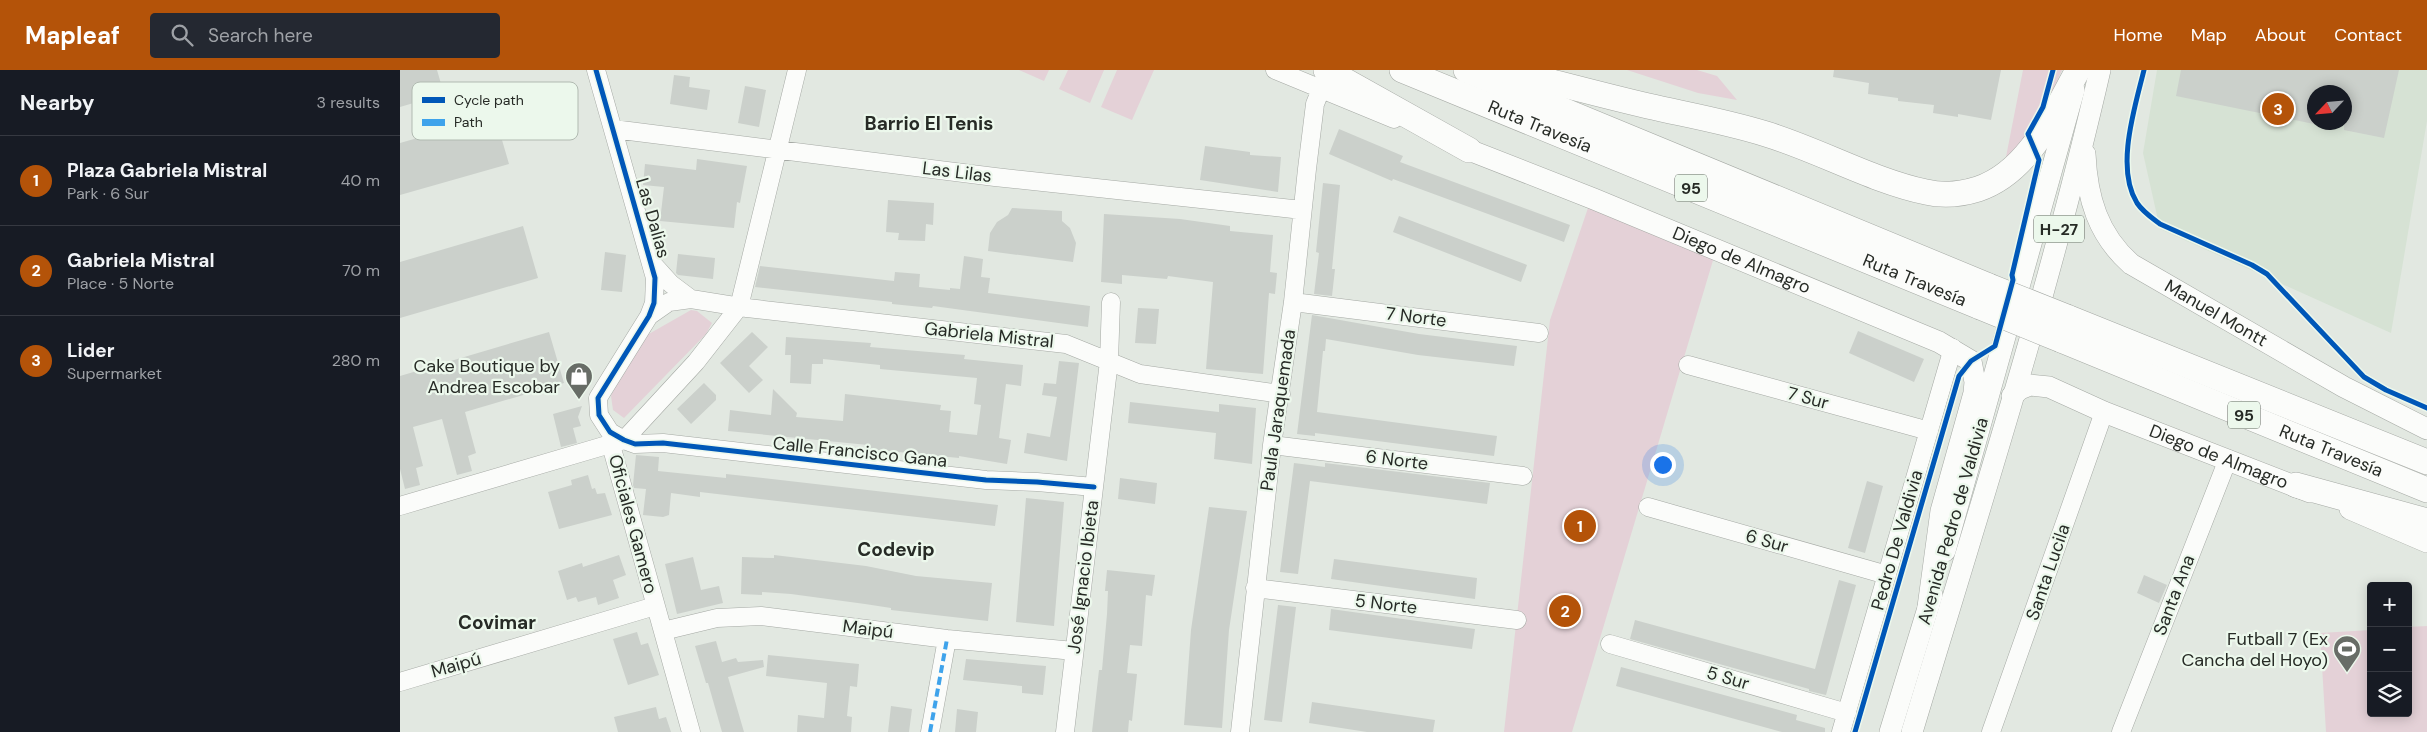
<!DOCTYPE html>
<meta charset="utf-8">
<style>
body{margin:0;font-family:"DM Sans",sans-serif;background:#242831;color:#f1f3f6}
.controls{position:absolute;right:15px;bottom:15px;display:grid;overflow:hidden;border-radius:5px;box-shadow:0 2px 12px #0003}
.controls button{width:45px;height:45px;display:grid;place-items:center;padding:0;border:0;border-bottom:1px solid #363941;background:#171b24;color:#f1f3f6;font:25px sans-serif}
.compass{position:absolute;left:1907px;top:15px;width:45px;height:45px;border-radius:50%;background:#171b24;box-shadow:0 2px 12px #0003;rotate:244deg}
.you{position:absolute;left:1262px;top:394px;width:18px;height:18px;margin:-12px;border:4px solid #fff;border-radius:50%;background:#1a73e8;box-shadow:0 0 0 8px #1a73e833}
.badge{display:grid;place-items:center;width:32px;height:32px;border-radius:50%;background:#b45309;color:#fff;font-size:16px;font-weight:700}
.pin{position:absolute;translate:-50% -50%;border:2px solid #fff;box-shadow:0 1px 5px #0006}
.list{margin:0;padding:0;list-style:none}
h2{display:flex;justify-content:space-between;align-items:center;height:65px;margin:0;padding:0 20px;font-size:21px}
h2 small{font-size:16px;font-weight:400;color:#9ea1a6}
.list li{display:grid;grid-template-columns:32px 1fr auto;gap:15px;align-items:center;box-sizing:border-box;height:90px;padding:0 20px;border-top:1px solid #363941}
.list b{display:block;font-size:19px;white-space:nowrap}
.list p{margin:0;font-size:16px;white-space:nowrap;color:#9ea1a6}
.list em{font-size:16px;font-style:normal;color:#9ea1a6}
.icon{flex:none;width:28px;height:28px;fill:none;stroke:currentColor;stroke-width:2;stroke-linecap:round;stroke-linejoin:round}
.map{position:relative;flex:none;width:2027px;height:662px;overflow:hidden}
header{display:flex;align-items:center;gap:30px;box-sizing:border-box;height:70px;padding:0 25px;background:#b45309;color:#fff}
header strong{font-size:24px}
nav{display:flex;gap:28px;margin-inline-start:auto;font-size:18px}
.search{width:350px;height:45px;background:#242831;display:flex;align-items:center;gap:12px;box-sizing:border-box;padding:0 18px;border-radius:5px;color:#9ea1a6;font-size:19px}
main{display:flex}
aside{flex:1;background:#171b24}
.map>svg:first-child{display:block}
.built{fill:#d6e2d4;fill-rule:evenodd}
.green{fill:#e4d1d7}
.building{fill:#cbd0cb}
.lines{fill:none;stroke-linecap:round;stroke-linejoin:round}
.minor-casing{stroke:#a5a9a4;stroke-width:19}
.major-casing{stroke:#a5a9a4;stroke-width:22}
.highway-casing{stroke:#a5a9a4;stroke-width:26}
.minor{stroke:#fbfcfa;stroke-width:18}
.major{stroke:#fbfcfa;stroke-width:21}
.highway{stroke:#fbfcfa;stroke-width:25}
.highway-bridge-casing{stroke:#a5a9a4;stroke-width:26;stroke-linecap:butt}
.highway-bridge{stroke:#fbfcfa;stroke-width:25}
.quiet{stroke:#3ea3eb;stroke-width:4;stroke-dasharray:8 4;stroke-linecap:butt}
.cycleway-casing{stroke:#ecf8ec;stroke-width:8}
.cycleway{stroke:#0057b8;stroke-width:5}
.labels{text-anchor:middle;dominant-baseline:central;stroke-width:4.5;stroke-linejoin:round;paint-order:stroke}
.shield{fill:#ecf8ec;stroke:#626861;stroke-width:1}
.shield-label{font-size:16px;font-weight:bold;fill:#272b26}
.street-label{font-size:18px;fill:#272b26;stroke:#ecf8ec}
.poi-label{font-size:18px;fill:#272b26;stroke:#ecf8ec;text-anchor:end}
.neighbourhood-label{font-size:19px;font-weight:bold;fill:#272b26;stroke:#ecf8ec}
.key{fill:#ecf8ec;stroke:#b1bab1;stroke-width:1}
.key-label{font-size:14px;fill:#272b26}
</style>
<header>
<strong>Mapleaf</strong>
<div class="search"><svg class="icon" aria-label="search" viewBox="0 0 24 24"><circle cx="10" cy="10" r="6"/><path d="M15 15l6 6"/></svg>Search here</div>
<nav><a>Home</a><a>Map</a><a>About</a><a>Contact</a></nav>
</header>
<main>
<aside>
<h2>Nearby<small>3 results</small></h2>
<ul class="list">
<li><span class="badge">1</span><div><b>Plaza Gabriela Mistral</b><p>Park · 6 Sur</p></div><em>40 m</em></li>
<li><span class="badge">2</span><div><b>Gabriela Mistral</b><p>Place · 5 Norte</p></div><em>70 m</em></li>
<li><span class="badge">3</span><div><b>Lider</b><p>Supermarket</p></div><em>280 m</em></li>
</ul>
</aside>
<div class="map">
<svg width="2027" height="662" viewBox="0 0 2027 662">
<rect width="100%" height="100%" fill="#e2e8e1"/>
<path class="built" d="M 1757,0 L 2027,0 L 2027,51 L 1991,263 L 1760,159 L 1743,83 ZM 1914,22 L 1944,22 L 1944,52 L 1914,52 Z"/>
<path class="green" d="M 619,0 L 649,0 L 644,11 Z
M 668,0 L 704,0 L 690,33 L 659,19 Z
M 717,0 L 754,0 L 732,50 L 701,37 Z
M 1227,0 L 1297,0 L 1317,6 L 1337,30 L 1298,23 Z
M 1623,0 L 1662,0 L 1636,58 L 1605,92 Z
M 1189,135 L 1314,187 L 1172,662 L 1104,662 L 1150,250 Z
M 291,240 L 297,241 L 312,253 L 306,264 L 224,348 L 213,340 L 211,326 L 217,311 L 247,265 Z
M 2027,556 L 2027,662 L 1926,662 L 1920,563 L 1971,560 L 1971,643 L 2008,643 L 2008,557 Z"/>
<path class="building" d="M 0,0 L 37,0 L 44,24 L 0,37 Z
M 1434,0 L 1601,0 L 1591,50 L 1558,44 L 1558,47 L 1533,43 L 1534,35 L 1498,31 L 1498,28 L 1468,24 L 1469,13 L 1433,7 Z
M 1781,0 L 1999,0 L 1984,68 L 1944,60 L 1944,22 L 1914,22 L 1914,54 L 1776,26 Z
M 274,5 L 290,7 L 289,17 L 310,20 L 307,40 L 270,34 Z
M 345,16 L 366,20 L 359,57 L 338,53 Z
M 95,46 L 109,94 L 0,125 L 0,73 Z
M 939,59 L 1003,86 L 1000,92 L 1170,155 L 1164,172 L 993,109 L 992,111 L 929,84 Z
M 805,76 L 850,82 L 850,85 L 881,87 L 878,122 L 800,110 Z
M 297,89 L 347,96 L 340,133 L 337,132 L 334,158 L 260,151 L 264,117 L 243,115 L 245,94 L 296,100 Z
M 923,113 L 940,115 L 932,199 L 935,199 L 932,226 L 914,224 L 919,183 L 916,182 Z
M 488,130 L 534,133 L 533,155 L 526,154 L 525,171 L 498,170 L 499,163 L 486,162 Z
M 612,138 L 662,141 L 662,151 L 670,158 L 676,173 L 673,192 L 588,181 L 590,163 L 597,152 L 608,145 Z
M 704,144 L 780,149 L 830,156 L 830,161 L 873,165 L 870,202 L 877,203 L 875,224 L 869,223 L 863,304 L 806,299 L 813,212 L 768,206 L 767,209 L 722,205 L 722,214 L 701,212 Z
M 999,146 L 1127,195 L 1121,212 L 993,162 Z
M 123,156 L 138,208 L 0,248 L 0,192 Z
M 205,182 L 226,185 L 222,222 L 201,220 Z
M 278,184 L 315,188 L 313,209 L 278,205 L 276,203 Z
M 564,186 L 583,189 L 581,207 L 590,208 L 588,223 L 690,236 L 688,257 L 533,236 L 532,238 L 492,234 L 492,232 L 355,217 L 360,196 L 494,211 L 495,202 L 520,204 L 519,217 L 550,220 L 550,218 L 560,219 Z
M 738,238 L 759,239 L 756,274 L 735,273 Z
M 912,245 L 1019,264 L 1117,276 L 1114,296 L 1018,285 L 926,269 L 925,281 L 923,281 L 917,342 L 1097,366 L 1094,386 L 915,363 L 915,366 L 897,364 Z
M 1458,261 L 1524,289 L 1514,312 L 1449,283 Z
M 149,262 L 164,313 L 65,342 L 76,383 L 68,386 L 72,401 L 57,405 L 42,349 L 13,357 L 23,396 L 16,398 L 20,415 L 5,419 L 0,399 L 0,306 Z
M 352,262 L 368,277 L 349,296 L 363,310 L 349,323 L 320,293 Z
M 386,267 L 471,273 L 470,277 L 565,285 L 564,289 L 623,295 L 621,316 L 606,314 L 599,368 L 611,370 L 607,394 L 559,386 L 559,388 L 468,379 L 468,375 L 328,361 L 330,340 L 371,345 L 373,319 L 397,343 L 396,347 L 443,351 L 445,324 L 541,335 L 540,340 L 551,341 L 549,362 L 577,365 L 581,335 L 574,334 L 577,308 L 480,299 L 480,295 L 423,289 L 423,294 L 412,294 L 411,314 L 390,313 L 391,285 L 385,285 Z
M 659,291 L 679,293 L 667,391 L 624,383 L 627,363 L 650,367 L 657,327 L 642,325 L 644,313 L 656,314 Z
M 304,313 L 316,325 L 316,330 L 291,354 L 277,339 Z
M 730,332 L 819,342 L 819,334 L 856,338 L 852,394 L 814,389 L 816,363 L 728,353 Z
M 182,336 L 178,347 L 181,356 L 173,358 L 177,373 L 161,377 L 153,344 Z
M 236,385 L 259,387 L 258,401 L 326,408 L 326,404 L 363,408 L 598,435 L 595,456 L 300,422 L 300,427 L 271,423 L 269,445 L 263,447 L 243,445 L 246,419 L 234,418 L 233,415 Z
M 894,393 L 925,397 L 925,393 L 1090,413 L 1087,434 L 910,411 L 898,504 L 880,502 Z
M 188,405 L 192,419 L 195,418 L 197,424 L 205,423 L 212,445 L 159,459 L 148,422 L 172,415 L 171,410 Z
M 720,408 L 757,413 L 755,434 L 718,429 Z
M 1467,411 L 1483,416 L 1465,483 L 1448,478 Z
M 626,428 L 664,432 L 654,556 L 616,552 Z
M 809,437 L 847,441 L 829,560 L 822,658 L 784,655 L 791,560 Z
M 219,485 L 226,505 L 213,510 L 219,528 L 198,535 L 196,527 L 178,532 L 176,527 L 167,530 L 158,501 L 182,493 L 183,497 Z
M 374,485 L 466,496 L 516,506 L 592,513 L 588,551 L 491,540 L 491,538 L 465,534 L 391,524 L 362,522 L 362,525 L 341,524 L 342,487 L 374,488 Z
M 293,487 L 301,520 L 319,516 L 323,533 L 277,544 L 265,494 Z
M 934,489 L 1077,508 L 1075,529 L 931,509 Z
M 707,500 L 755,505 L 752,526 L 746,525 L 742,576 L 730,575 L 727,603 L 737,604 L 732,651 L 729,650 L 728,662 L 692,662 L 699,600 L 702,600 L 707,544 L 708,521 L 705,521 Z
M 1744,505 L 1767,515 L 1759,533 L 1737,523 Z
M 1439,510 L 1456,515 L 1426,625 L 1409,621 L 1409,619 L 1230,569 L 1235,550 L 1415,599 Z
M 878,535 L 896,537 L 882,652 L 864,650 Z
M 931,539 L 1075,559 L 1072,579 L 929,560 Z
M 237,562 L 241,575 L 248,573 L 259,605 L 228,615 L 213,569 Z
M 316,571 L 322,592 L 336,588 L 338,592 L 363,590 L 364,597 L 328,607 L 344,662 L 322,662 L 308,613 L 306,613 L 295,576 Z
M 368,585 L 459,594 L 457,617 L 450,616 L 447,646 L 452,647 L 451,662 L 397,662 L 398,645 L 424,648 L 427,613 L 366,606 Z
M 566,589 L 646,596 L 643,625 L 622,623 L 622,616 L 563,610 Z
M 1221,597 L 1397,645 L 1396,650 L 1425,658 L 1425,662 L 1382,662 L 1216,616 Z
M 912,632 L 1035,650 L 1033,662 L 967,662 L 909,653 Z
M 491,636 L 512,639 L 509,662 L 488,662 Z
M 256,637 L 259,649 L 266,647 L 271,662 L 218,662 L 214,647 Z
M 557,639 L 578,642 L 576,662 L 555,662 Z"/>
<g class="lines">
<g class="minor-casing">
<path id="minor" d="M 196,0 L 255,208 L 254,233 L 249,246 L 198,328 L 199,345 L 210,362 L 224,370 L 235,374 L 263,373 L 586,410 L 637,412 L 694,417
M 875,0 L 994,49
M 213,59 L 595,107 L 902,140
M 252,193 L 271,214 L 291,229
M 893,232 L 1139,263
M 249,246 L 269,232 L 291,229 L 347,238 L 666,274 L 740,304 L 881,324
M 1288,295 L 1529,361
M 211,375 L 291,662
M 872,375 L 1123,406
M 0,436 L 224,370 L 296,292 L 339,237 L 397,0
M 1248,437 L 1487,505
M 855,518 L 1117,550
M 263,561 L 317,548 L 361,546 L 547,569 L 674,581
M 1210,574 L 1447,643
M 0,612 L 255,536
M 530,662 L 547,569
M 665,662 L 709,291 L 711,232
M 840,662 L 872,375 L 893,232 L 907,99 L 915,34 L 921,19
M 1441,662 L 1553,278
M 1591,662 L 1704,342
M 1721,662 L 1828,389"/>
</g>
<g class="major-casing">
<g id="major">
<path id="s1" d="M 1069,80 L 1194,129 L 1539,272 L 1571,291 L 1575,312 L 1574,323 L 1541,441 L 1528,537"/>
<path id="s2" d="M 1685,84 C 1687,128 1698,165 1731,194 L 1944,317 L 2027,359"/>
<path id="s3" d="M 1612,326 L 1620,319 L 1630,315 L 1649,317 L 1704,342 L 1910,422"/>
<path d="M 1950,439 L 2027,472"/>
<path d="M 1545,481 L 1674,20"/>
<path d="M 1490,662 L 1532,525"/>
<path d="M 1512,662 C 1578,443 1649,223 1700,0"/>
</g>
</g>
<g class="highway-casing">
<g id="highway">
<path d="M 926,0 L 1069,80"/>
<path id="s4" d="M 1002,0 L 1580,237"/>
<path d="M 1066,0 L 1589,216"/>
<path d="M 1105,0 C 1153,12 1201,25 1248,36 C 1288,45 1328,52 1366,64 C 1419,80 1473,111 1526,122 C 1543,126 1562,124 1578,119 C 1629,102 1654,43 1678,0"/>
<path d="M 1667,247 L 2027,392"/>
<path id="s5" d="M 1661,270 L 2027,420"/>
<path d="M 1896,415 L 2027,451"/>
</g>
</g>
<use href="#minor" class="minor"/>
<use href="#major" class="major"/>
<use href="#highway" class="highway"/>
<g class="highway-bridge-casing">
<path id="highway-bridge" d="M 1589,216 L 1667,247
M 1580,237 L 1661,270"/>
</g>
<use href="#highway-bridge" class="highway-bridge"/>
<path class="quiet" d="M 530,662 L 547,569"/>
<g class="cycleway-casing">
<path id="cycleway" d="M 196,0 L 255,208 L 254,233 L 249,246 L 198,328 L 199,345 L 210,362 L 224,370 L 235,374 L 263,373 L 586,410 L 637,412 L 694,417
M 1744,0 C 1735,37 1715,98 1737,133 C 1743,142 1752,148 1760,154 L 1852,195 L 1867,204 L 1964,307 L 1986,320 L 2027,338
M 1455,662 L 1559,306 L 1571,291 L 1595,276 L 1613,210 L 1612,205 L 1639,90 L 1628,64 L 1643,37 L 1653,0"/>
</g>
<use href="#cycleway" class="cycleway"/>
</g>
<defs>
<g id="shop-pin" transform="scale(1.4375)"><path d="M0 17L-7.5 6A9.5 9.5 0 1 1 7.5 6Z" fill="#686d67" stroke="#ecf8ec"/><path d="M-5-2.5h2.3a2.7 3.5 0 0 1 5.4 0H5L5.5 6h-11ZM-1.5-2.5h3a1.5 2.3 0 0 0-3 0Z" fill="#fff"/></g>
<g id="stadium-pin" transform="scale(1.4375)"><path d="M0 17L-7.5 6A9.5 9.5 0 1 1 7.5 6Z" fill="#686d67" stroke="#ecf8ec"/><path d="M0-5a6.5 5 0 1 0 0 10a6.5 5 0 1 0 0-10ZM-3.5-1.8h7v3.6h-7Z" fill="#fff"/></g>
</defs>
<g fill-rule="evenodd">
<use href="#shop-pin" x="179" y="306"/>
<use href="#stadium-pin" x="1947" y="579"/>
</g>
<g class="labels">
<g class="shield">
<rect x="1275" y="104.5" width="32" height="27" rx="4"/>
<rect x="1634" y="145.5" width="50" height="27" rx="4"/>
<rect x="1828" y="331.5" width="32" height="27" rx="4"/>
</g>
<g class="shield-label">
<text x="1291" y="118">95</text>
<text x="1659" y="159">H-27</text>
<text x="1844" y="345">95</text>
</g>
<g class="street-label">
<text stroke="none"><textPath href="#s4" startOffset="149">Ruta Travesía</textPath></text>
<text transform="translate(557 102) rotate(7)">Las Lilas</text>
<text transform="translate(253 148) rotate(74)">Las Dalias</text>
<text stroke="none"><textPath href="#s1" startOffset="294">Diego de Almagro</textPath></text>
<text stroke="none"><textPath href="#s4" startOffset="554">Ruta Travesía</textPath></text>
<text stroke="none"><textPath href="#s2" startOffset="221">Manuel Montt</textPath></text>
<text transform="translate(1016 247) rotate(7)">7 Norte</text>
<text transform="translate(589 265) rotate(6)">Gabriela Mistral</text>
<text transform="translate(1408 328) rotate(15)">7 Sur</text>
<text transform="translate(878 340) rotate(-82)">Paula Jaraquemada</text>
<text stroke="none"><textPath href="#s5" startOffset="292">Ruta Travesía</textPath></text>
<text transform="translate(460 382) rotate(6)">Calle Francisco Gana</text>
<text stroke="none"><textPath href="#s3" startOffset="224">Diego de Almagro</textPath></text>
<text transform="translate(997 390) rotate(7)">6 Norte</text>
<text transform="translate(1553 451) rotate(-74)">Avenida Pedro de Valdivia</text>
<text transform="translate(233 454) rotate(75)">Oficiales Gamero</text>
<text transform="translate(1497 470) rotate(-74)">Pedro De Valdivia</text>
<text transform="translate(1367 471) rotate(16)">6 Sur</text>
<text transform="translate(1648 502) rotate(-71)">Santa Lucila</text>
<text transform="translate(683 507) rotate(-83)">José Ignacio Ibieta</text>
<text transform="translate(1774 525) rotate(-69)">Santa Ana</text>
<text transform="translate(986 534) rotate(7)">5 Norte</text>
<text transform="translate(468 559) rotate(7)">Maipú</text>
<text transform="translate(56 595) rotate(-16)">Maipú</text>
<text transform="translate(1328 608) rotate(16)">5 Sur</text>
</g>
<g class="poi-label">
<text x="160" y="296">Cake Boutique by<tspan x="160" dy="21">Andrea Escobar</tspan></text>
<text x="1928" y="569">Futball 7 (Ex<tspan x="1928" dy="21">Cancha del Hoyo)</tspan></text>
</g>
<g class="neighbourhood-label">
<text x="529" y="53">Barrio El Tenis</text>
<text x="496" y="479">Codevip</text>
<text x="97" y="552">Covimar</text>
</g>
</g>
<rect x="12" y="12" width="166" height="58" rx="8" class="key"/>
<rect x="22" y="27" width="23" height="6" fill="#0057b8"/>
<rect x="22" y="49" width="23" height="7" fill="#3ea3eb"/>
<g class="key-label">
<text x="54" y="35">Cycle path</text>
<text x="54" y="57">Path</text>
</g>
</svg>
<div class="controls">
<button>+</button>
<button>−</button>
<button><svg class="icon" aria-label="layers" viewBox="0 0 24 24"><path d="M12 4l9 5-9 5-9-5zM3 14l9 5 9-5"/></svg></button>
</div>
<svg class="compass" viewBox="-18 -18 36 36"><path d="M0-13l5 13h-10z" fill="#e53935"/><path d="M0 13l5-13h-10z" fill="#9ea1a6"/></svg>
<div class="you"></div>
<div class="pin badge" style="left:1180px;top:456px">1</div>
<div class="pin badge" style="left:1165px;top:541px">2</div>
<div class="pin badge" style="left:1878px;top:39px">3</div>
</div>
</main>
